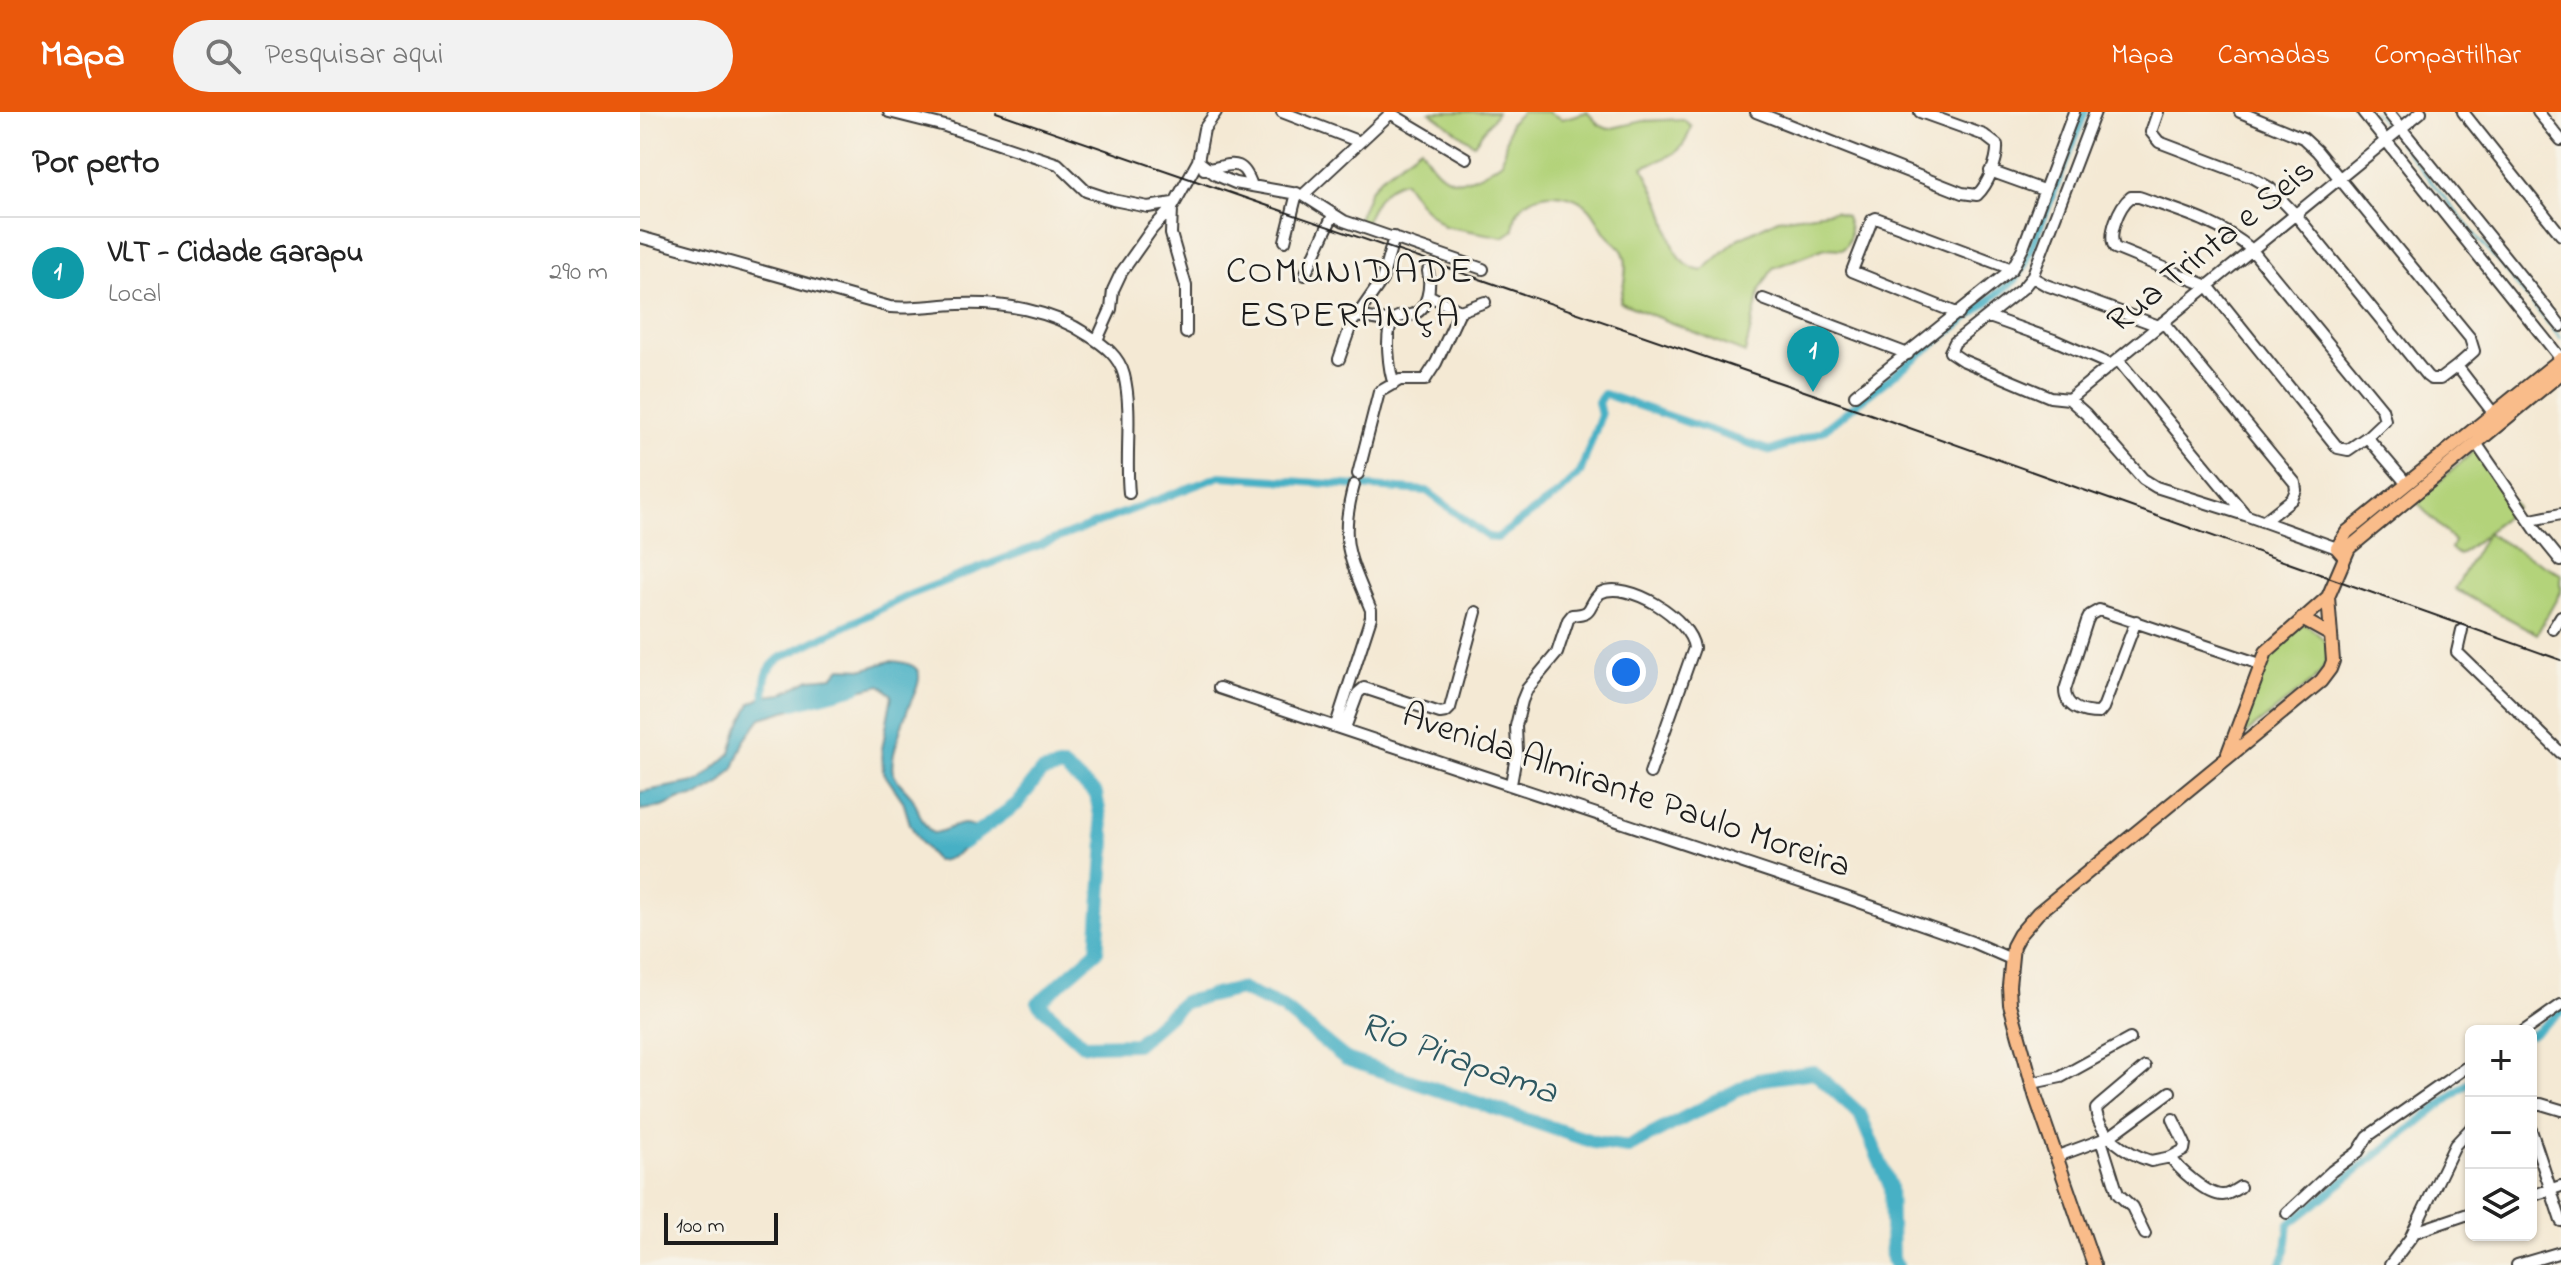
<!DOCTYPE html>
<html lang="pt">
<meta charset="utf-8">
<style>
body{margin:0;font-family:"Indie Flower",sans-serif;background:#f2f2f2;color:#222}
.controls{position:absolute;right:24px;bottom:24px;display:grid;overflow:hidden;border-radius:12px;box-shadow:0 2px 6px #0004}
.controls button{width:72px;height:72px;display:grid;place-items:center;padding:0;border:0;border-bottom:2px solid #e0e0e0;background:#fff;color:#222;font:40px sans-serif}
.scale{position:absolute;left:24px;bottom:20px;width:114px;box-sizing:border-box;padding-left:8px;border:4px solid #1c1c1c;border-top:0;font-size:22px;line-height:28px;white-space:nowrap;color:#1c1c1c;-webkit-text-stroke:6px #f7f3e8;paint-order:stroke}
.you{position:absolute;left:986px;top:560px;width:28px;height:28px;margin:-20px;border:6px solid #fff;border-radius:50%;background:#1a73e8;box-shadow:0 0 0 12px #1a73e833}
.badge{display:grid;place-items:center;width:52px;height:52px;border-radius:50%;background:#ea580c;color:#fff;font-size:26px;font-weight:700}
.pin{position:absolute;translate:-50% -66px;filter:drop-shadow(0 2px 4px #0008)}
.pin::after{content:'';position:absolute;top:42px;width:28px;height:24px;background:inherit;clip-path:polygon(0 0,100% 0,50% 100%)}
.list{margin:0;padding:0;list-style:none}
h2{display:flex;justify-content:space-between;align-items:center;height:104px;margin:0;padding:0 32px;font-size:34px}
h2 small{font-size:26px;font-weight:400;color:#767676}
.list li{display:grid;grid-template-columns:52px 1fr auto;gap:24px;align-items:center;box-sizing:border-box;height:112px;padding:0 32px;border-top:2px solid #e0e0e0}
.list b{display:block;font-size:30px;white-space:nowrap}
.list p{margin:0;font-size:26px;white-space:nowrap;color:#767676}
.list em{font-size:26px;font-style:normal;color:#767676}
.icon{flex:none;width:44px;height:44px;fill:none;stroke:currentColor;stroke-width:2;stroke-linecap:round;stroke-linejoin:round}
.map{position:relative;flex:none;width:1921px;height:1153px;overflow:hidden}
header{display:flex;align-items:center;gap:48px;box-sizing:border-box;height:112px;padding:0 40px;background:#ea580c;color:#fff}
header strong{font-size:38px}
nav{display:flex;gap:44px;margin-inline-start:auto;font-size:28px}
.search{width:560px;height:72px;background:#f2f2f2;display:flex;align-items:center;gap:20px;box-sizing:border-box;padding:0 28px;border-radius:44px;color:#767676;font-size:30px}
main{display:flex}
aside{flex:1;background:#fff}
.map>svg:first-child{display:block}
.green{fill:#b3d37a;stroke:#68784b;stroke-width:2}
.water{fill:#46b0c5;stroke:#316670;stroke-width:2}
.lines{fill:none;stroke-linecap:round;stroke-linejoin:round}
.stream{stroke:#46b0c5;stroke-width:2}
.canal{stroke:#46b0c5;stroke-width:8}
.river{stroke:#46b0c5;stroke-width:14}
.minor-casing{stroke:#3c3b38;stroke-width:14}
.major-casing{stroke:#3c3b38;stroke-width:16}
.minor{stroke:#fff;stroke-width:10}
.major{stroke:#f9bc8a;stroke-width:12}
.tram{stroke:#1c1c1c;stroke-width:2}
.labels{text-anchor:middle;dominant-baseline:central;stroke-width:6;stroke-linejoin:round;paint-order:stroke}
.street-label{font-size:36px;fill:#1c1c1c;stroke:#f7f3e8}
.neighbourhood-label{font-size:38px;letter-spacing:2px;fill:#1c1c1c;stroke:#f7f3e8}
.water-label{font-size:38px;font-style:italic;fill:#2d5760;stroke:#f7f3e8}
</style>
<header>
<strong>Mapa</strong>
<div class="search"><svg class="icon" aria-label="search" viewBox="0 0 24 24"><circle cx="10" cy="10" r="6"/><path d="M15 15l6 6"/></svg>Pesquisar aqui</div>
<nav><a>Mapa</a><a>Camadas</a><a>Compartilhar</a></nav>
</header>
<main>
<aside>
<h2>Por perto<small></small></h2>
<ul class="list">
<li><span class="badge" style="background:#0f9aa8">1</span><div><b>VLT - Cidade Garapu</b><p>Local</p></div><em>290 m</em></li>
</ul>
</aside>
<div class="map">
<svg width="1921" height="1153" viewBox="0 0 1921 1153">
<rect width="100%" height="100%" fill="#f7f3e8"/>
<filter id="ink" filterUnits="userSpaceOnUse"><feTurbulence type="fractalNoise" baseFrequency=".0125" numOctaves="2"/><feDisplacementMap in="SourceGraphic" scale="16" xChannelSelector="R" yChannelSelector="G"/><feConvolveMatrix kernelMatrix="1 2 1 2 8 2 1 2 1" color-interpolation-filters="sRGB"/></filter>
<filter id="wash" filterUnits="userSpaceOnUse"><feTurbulence type="fractalNoise" baseFrequency=".006" numOctaves="4" result="noise"/><feDisplacementMap in="SourceGraphic" scale="32" xChannelSelector="R" yChannelSelector="G"/><feGaussianBlur stdDeviation="1.8" result="paint"/><feColorMatrix in="noise" values="0 0 0 0 0 0 0 0 0 0 0 0 0 0 0 0 0 1.4 0 .05"/><feComposite in="paint" operator="in"/></filter>
<g filter="url(#wash)">
<rect width="100%" height="100%" fill="#f4e9d4"/>
<path class="green" d="M 790,0 L 857,0 L 834,32 Z
M 882,0 L 908,0 L 922,7 L 947,0 L 959,13 L 968,17 L 1003,9 L 1043,7 L 1051,14 C 1044,44 1028,44 1003,55 C 1009,67 1014,79 1020,90 C 1032,115 1028,153 1062,159 L 1099,126 L 1138,107 L 1195,99 L 1206,104 C 1211,117 1213,126 1203,137 L 1185,136 L 1133,156 L 1120,178 L 1105,241 L 980,190 C 982,177 988,160 985,146 C 983,134 973,131 966,122 C 960,114 956,103 949,96 C 925,72 871,79 874,118 L 863,125 L 804,114 L 781,93 L 764,69 C 742,74 734,91 725,111 L 717,109 L 730,78 L 741,65 L 781,35 C 803,78 825,76 862,49 L 870,11 Z
M 1835,338 L 1876,395 L 1846,421 L 1921,462 L 1921,479 L 1897,522 L 1815,477 L 1846,422 L 1819,443 L 1811,437 L 1814,429 L 1776,390 Z
M 1663,511 C 1690,528 1697,540 1675,567 L 1599,627 L 1621,552 Z"/>
<path class="water" d="M 250,549 C 291,551 280,569 269,594 C 264,607 249,648 253,660 C 256,670 266,676 272,685 C 279,697 281,713 293,721 C 309,720 325,702 338,720 C 328,734 314,749 296,749 L 280,730 L 270,712 L 263,689 L 243,660 L 242,637 L 252,583 L 241,573 L 205,581 L 179,580 L 165,593 L 121,606 L 105,628 L 94,656 L 81,671 L 59,684 L 40,687 L 23,695 L 0,698 L 0,680 L 60,669 L 91,641 L 98,617 L 111,591 L 125,584 L 142,582 L 170,567 L 193,565 L 201,556 L 225,557 Z"/>
<g class="lines">
<path class="stream" d="M 1734,0 L 1750,19
M 1757,28 L 1921,227"/>
<path class="canal" d="M 125,592 C 124,572 123,556 142,545 L 269,483 L 580,364 L 787,379 L 848,425 L 857,426 L 922,379 L 940,361 L 961,303 L 958,290 L 964,282 L 1131,339 L 1182,319 L 1375,168 L 1384,155 L 1445,0
M 1891,923 L 1921,900
M 1640,1153 L 1646,1139 L 1649,1112 L 1831,969"/>
<path class="river" d="M 154,591 L 215,575
M 323,731 L 377,692 L 401,660 L 423,655 L 456,682 L 465,730 L 457,839 L 398,891 L 444,933 L 496,932 L 544,890 L 600,877 L 643,896 L 706,947 L 954,1030 L 988,1035 L 1117,968 L 1174,960 L 1220,1002 L 1250,1074 L 1252,1147 L 1257,1153"/>
</g>
</g>
<g filter="url(#ink)">
<g class="lines">
<g class="minor-casing">
<path id="minor" d="M 249,0 L 305,14 L 418,52 L 446,79 L 473,88 L 508,95 L 533,91
M 642,0 L 720,30
M 1116,0 L 1322,81 L 1337,83 C 1348,73 1358,48 1357,33 L 1344,23 L 1280,0
M 1455,0 L 1392,165 L 1383,176 L 1315,230 L 1310,240 L 1322,248 L 1410,285 L 1429,287 L 1446,302 L 1503,367 L 1516,375 L 1605,403 L 1697,436
M 1518,0 L 1511,20 L 1519,30 L 1611,65 L 1630,76 L 1656,103 L 1787,264 L 1791,267 L 1800,267 L 1817,254 L 1854,302
M 1600,0 L 1663,26 L 1677,39 L 1830,226 L 1834,239 L 1817,254
M 1723,0 L 1921,247
M 1748,0 L 1921,214
M 1823,0 L 1921,123
M 1898,0 L 1921,28
M 750,1 L 826,46
M 558,49 L 576,63 L 595,71 L 663,83 L 704,109 L 843,157
M 564,57 C 588,56 601,41 612,74
M 1350,59 L 1403,78
M 663,83 L 752,0
M 0,125 L 250,195 C 273,197 295,193 318,192 C 362,190 411,198 448,223 C 464,233 479,244 484,263 C 493,299 485,343 489,381
M 645,129 L 657,81
M 665,163 L 693,103
M 1392,165 L 1406,173 L 1519,214
M 788,183 L 820,199
M 1123,187 L 1268,242
M 1319,202 L 1212,159 L 1232,108 L 1236,106 L 1372,157
M 717,204 L 742,168 L 754,125
M 1349,205 L 1414,228 L 1471,253
M 1523,210 L 1655,371 L 1656,378 L 1652,387 L 1624,409
M 546,221 L 546,174 L 531,122 L 532,96 L 558,49 L 564,17 L 576,0
M 457,228 L 471,197 L 473,178 L 481,161 L 512,117 L 532,96
M 699,247 L 712,210 L 717,204 L 752,210
M 1478,248 L 1604,401
M 754,272 C 749,259 744,220 753,209 C 757,203 764,204 771,203 C 789,198 791,174 788,159
M 1215,283 L 1372,157 L 1383,136 L 1434,0
M 1429,287 L 1781,0
M 1727,325 L 1745,308 L 1742,297 L 1611,137 C 1578,109 1538,99 1499,85 L 1491,85 C 1479,94 1467,123 1475,136 L 1568,174 L 1698,336 L 1708,338 L 1727,325 L 1767,372
M 1836,331 L 1895,417 L 1921,449
M 718,362 L 739,280 L 760,268 L 785,268 L 796,251 L 820,199 L 845,190
M 1891,408 L 1921,402
M 1496,509 L 1463,596 L 1459,601 C 1443,601 1425,596 1425,578 L 1447,509 L 1450,503 L 1459,498 L 1620,552
M 1913,517 L 1921,504
M 1822,518 L 1817,540 L 1921,641
M 579,576 L 1205,785 L 1332,830 L 1371,847
M 696,613 L 731,505 L 731,498 C 710,446 698,430 714,373
M 705,616 L 718,581 L 724,576 L 800,601 L 806,600 L 810,596 L 836,500
M 871,672 L 877,639 L 876,614 L 882,589 L 887,577 L 917,541 L 928,508 L 932,503 C 956,501 945,496 960,481 C 988,467 1051,507 1054,536 L 1010,661
M 1884,919 L 1921,893
M 1505,955 L 1460,993 L 1456,997 C 1458,1023 1488,1042 1511,1049 L 1531,1045 L 1544,1038 L 1545,1032 L 1533,1007
M 1392,971 L 1421,965 L 1490,927
M 1891,992 L 1901,992 L 1921,998
M 1891,1018 L 1921,1109
M 1461,1028 L 1478,1082 L 1492,1095 L 1505,1122
M 1418,1044 L 1469,1025 L 1530,980
M 1531,1045 C 1538,1057 1568,1084 1583,1083 C 1588,1083 1595,1078 1600,1075
M 1891,1084 L 1921,1074
M 1647,1101 L 1692,1059 L 1718,1040 L 1728,1024 L 1831,952
M 1771,1124 L 1815,1033 L 1831,1016
M 1750,1153 L 1775,1120 L 1831,1101
M 1877,1153 L 1921,1140"/>
</g>
<g class="major-casing">
<path id="major" d="M 1704,444 L 1697,436 L 1707,420 L 1921,247
M 1662,507 L 1689,522
M 1588,641 L 1626,540 L 1688,485 L 1709,436 L 1921,261
M 1454,1153 L 1396,986 L 1370,892 L 1369,874 L 1373,834 L 1379,823 L 1398,801 L 1681,569 L 1690,557 L 1693,549 L 1688,485"/>
</g>
<use href="#minor" class="minor"/>
<use href="#major" class="major"/>
<path class="tram" d="M 356,0 L 1219,298 L 1921,548"/>
</g>
</g>
<g class="labels">
<g class="street-label">
<text transform="translate(1572 135) rotate(-39)">Rua Trinta e Seis</text>
<text transform="translate(986 680) rotate(19)">Avenida Almirante Paulo Moreira</text>
</g>
<g class="neighbourhood-label">
<text x="710" y="161">COMUNIDADE<tspan x="710" dy="44">ESPERANÇA</tspan></text>
</g>
<g class="water-label">
<text transform="translate(818 948) rotate(20)">Rio Pirapama</text>
</g>
</g>
</svg>
<div class="controls">
<button>+</button>
<button>−</button>
<button><svg class="icon" aria-label="layers" viewBox="0 0 24 24"><path d="M12 4l9 5-9 5-9-5zM3 14l9 5 9-5"/></svg></button>
</div>
<div class="scale">100 m</div>
<div class="you"></div>
<div class="pin badge" style="left:1173px;top:280px;background:#0f9aa8">1</div>
</div>
</main>
